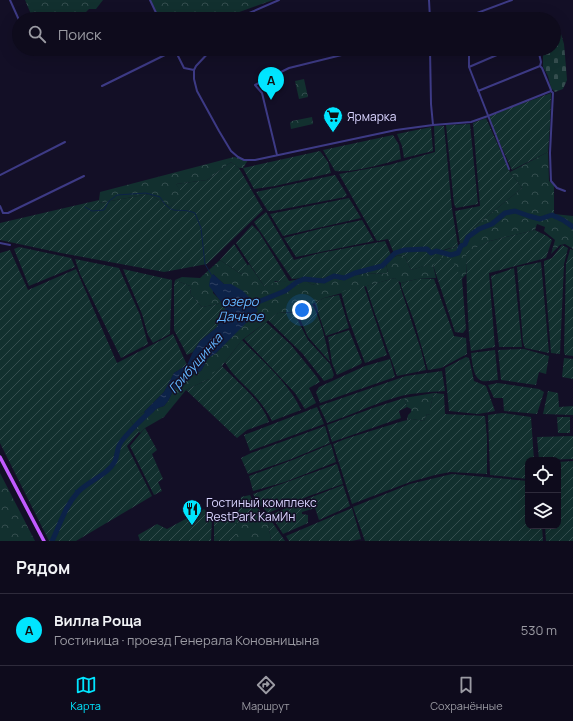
<!DOCTYPE html>
<html lang="ru">
<meta charset="utf-8">
<style>
body{margin:0;font-family:Manrope,sans-serif;background:#171425;color:#f1f3f6}
.controls{position:absolute;right:12px;bottom:12px;display:grid;overflow:hidden;border-radius:8px;box-shadow:0 4px 16px #0002}
.controls button{width:36px;height:36px;display:grid;place-items:center;padding:0;border:0;border-bottom:1px solid #2e2b3b;background:#0e0b1c;color:#f1f3f6;font:20px sans-serif}
.you{position:absolute;left:302px;top:310px;width:14px;height:14px;margin:-10px;border:3px solid #fff;border-radius:50%;background:#1a73e8;box-shadow:0 0 0 6px #1a73e833}
.badge{display:grid;place-items:center;width:26px;height:26px;border-radius:50%;background:#00e5ff;color:#111;font-size:13px;font-weight:700}
.pin{position:absolute;translate:-50% -33px;filter:drop-shadow(0 1px 2px #0008)}
.pin::after{content:'';position:absolute;top:21px;width:14px;height:12px;background:inherit;clip-path:polygon(0 0,100% 0,50% 100%)}
.list{margin:0;padding:0;list-style:none}
h2{display:flex;justify-content:space-between;align-items:center;height:52px;margin:0;padding:0 16px;font-size:17px}
h2 small{font-size:13px;font-weight:400;color:#9b9ba3}
.list li{display:grid;grid-template-columns:26px 1fr auto;gap:12px;align-items:center;box-sizing:border-box;height:72px;padding:0 16px;border-top:1px solid #2e2b3b}
.list b{display:block;font-size:15px;white-space:nowrap}
.list p{margin:0;font-size:13px;white-space:nowrap;color:#9b9ba3}
.list em{font-size:13px;font-style:normal;color:#9b9ba3}
.icon{flex:none;width:22px;height:22px;fill:none;stroke:currentColor;stroke-width:2;stroke-linecap:round;stroke-linejoin:round}
.map{position:relative;flex:none;width:573px;height:541px;overflow:hidden}
.search{position:absolute;background:#0e0b1c;box-shadow:0 4px 16px #0002;left:12px;right:12px;top:12px;height:44px;display:flex;align-items:center;gap:10px;box-sizing:border-box;padding:0 14px;border-radius:22px;color:#9b9ba3;font-size:15px}
.sheet{height:124px;background:#0e0b1c}
nav{display:flex;justify-content:space-around;align-items:center;box-sizing:border-box;height:56px;border-top:1px solid #2e2b3b;background:#0e0b1c;font-size:11px;color:#9b9ba3}
nav a{display:grid;justify-items:center;gap:2px}
nav .on{color:#00e5ff}
.map>svg:first-child{display:block}
.forest{fill:url(#forest-crowns)}
.cemetery{fill:url(#cemetery-stones)}
.garden{fill:url(#garden-furrows)}
.water{fill:url(#water-ripples)}
.lines{fill:none;stroke-linecap:round;stroke-linejoin:round}
.stream{stroke:#0c2248;stroke-width:1}
.river{stroke:#0c2248;stroke-width:5}
.minor{stroke:#3d3a85;stroke-width:2}
.primary{stroke:#c25bff;stroke-width:3.5}
.labels{text-anchor:middle;dominant-baseline:central;stroke-width:3;stroke-linejoin:round;paint-order:stroke}
.poi-label{font-size:12px;fill:#d9d4ff;stroke:#130f26;text-anchor:start}
.water-label{font-size:13px;font-style:italic;fill:#62b6ff;stroke:#130f26}
</style>
<div class="map">
<svg width="573" height="541" viewBox="0 0 573 541">
<defs>
<pattern id="forest-crowns" width="20" height="18" patternUnits="userSpaceOnUse"><rect width="20" height="18" fill="#12302f"/><path d="M2 6a3 3 0 1 1 6 0M12 15a3 3 0 1 1 6 0" fill="none" stroke="#344d4e"/></pattern>
<pattern id="cemetery-stones" width="16" height="16" patternUnits="userSpaceOnUse"><rect width="16" height="16" fill="#12302f"/><path d="M2 7V4a2 2 0 0 1 4 0v3zM10 15v-3a2 2 0 0 1 4 0v3z" fill="#344d4e"/></pattern>
<pattern id="garden-furrows" width="10" height="10" patternUnits="userSpaceOnUse"><rect width="10" height="10" fill="#12302f"/><path d="M-1 1l2-2M0 10L10 0M9 11l2-2" fill="none" stroke="#344d4e"/></pattern>
<pattern id="water-ripples" width="26" height="14" patternUnits="userSpaceOnUse"><rect width="26" height="14" fill="#0c2248"/><path d="M2 4q2-2 4 0t4 0M15 11q2-2 4 0t4 0" fill="none" stroke="#2f4163"/></pattern>
</defs>
<rect width="100%" height="100%" fill="#130f26"/>
<path class="forest" d="M 25,0 L 103,0 L 96,9 L 89,9 L 82,16 L 76,19 L 33,19 Z
M 150,0 L 273,0 L 231,15 L 228,19 L 160,19 Z
M 304,79 L 308,97 L 299,99 L 295,81 Z
M 312,117 L 313,124 L 291,129 L 290,123 L 292,121 Z
M 548,152 L 549,181 L 554,185 L 554,214 L 573,216 L 573,249 L 565,244 L 560,245 L 551,254 L 555,240 L 544,231 L 545,227 L 537,224 L 535,230 L 490,241 L 467,252 L 466,274 L 462,279 L 459,275 L 433,265 L 436,278 L 417,279 L 401,283 L 395,278 L 324,298 L 297,312 L 278,313 L 242,340 L 222,366 L 209,377 L 209,379 L 186,390 L 164,417 L 145,428 L 140,433 L 130,420 L 144,412 L 148,414 L 158,408 L 164,406 L 168,401 L 173,391 L 180,384 L 190,379 L 194,373 L 201,371 L 208,358 L 216,353 L 246,322 L 254,316 L 231,284 L 224,284 L 213,274 L 213,293 L 221,301 L 218,304 L 202,307 L 191,295 L 190,286 L 175,280 L 182,277 L 200,278 L 220,260 L 241,274 L 249,264 L 264,286 C 275,281 275,282 287,281 C 292,281 297,279 303,278 L 312,285 L 318,283 L 317,279 L 338,274 L 341,278 L 362,274 L 388,273 L 385,258 L 404,255 L 411,270 L 430,264 L 431,260 L 436,253 L 458,246 L 478,224 L 522,188 L 510,172 Z
M 234,157 L 248,160 L 243,168 L 239,168 L 231,162 L 207,180 L 176,184 L 183,194 L 170,207 L 149,194 L 100,203 L 99,200 L 100,192 Z
M 434,393 L 430,408 L 430,415 L 427,414 L 424,421 L 412,419 L 407,420 L 408,415 L 411,412 L 411,409 L 407,407 L 404,398 Z
M 0,473 L 35,541 L 0,541 Z
M 268,521 L 271,541 L 236,541 L 235,523 Z"/>
<path class="cemetery" d="M 556,22 L 558,24 L 564,44 L 566,67 L 567,80 L 563,89 L 555,92 L 551,88 L 548,76 L 543,67 L 543,49 L 554,49 L 554,25 Z"/>
<path class="garden" d="M 551,93 L 550,125 L 548,152 L 512,170 L 488,117 L 510,108 Z
M 486,118 L 510,172 L 522,188 L 478,224 L 460,244 L 455,211 L 480,206 L 473,123 Z
M 470,124 L 478,204 L 456,208 L 454,204 L 446,125 Z
M 434,126 L 444,126 L 452,209 L 458,246 C 448,249 431,251 431,264 L 411,270 L 404,255 L 395,256 L 388,239 L 377,241 L 339,174 L 389,165 L 435,152 Z
M 431,127 L 433,151 L 404,158 L 402,146 L 397,134 Z
M 393,135 L 399,145 L 401,159 C 383,164 354,173 335,171 L 323,150 Z
M 320,151 L 328,162 L 331,173 L 275,186 L 254,189 L 243,168 Z
M 231,162 L 239,168 L 263,210 L 207,264 L 164,272 L 61,253 L 0,240 L 0,223 L 99,200 L 100,203 L 149,194 L 170,207 L 182,194 L 176,184 L 207,180 Z
M 335,175 L 347,195 L 345,197 L 273,211 L 268,211 L 256,192 Z
M 349,198 L 361,218 L 283,236 L 270,214 Z
M 266,212 L 294,260 L 320,253 L 385,241 L 392,257 L 385,259 L 388,273 L 362,274 L 340,278 L 338,274 L 318,279 L 318,283 L 312,285 L 303,278 L 292,279 L 254,222 Z
M 362,220 L 374,241 L 296,257 L 284,238 L 319,229 Z
M 252,225 L 259,232 L 289,281 L 282,282 L 275,281 L 274,283 L 264,286 L 236,243 Z
M 535,230 L 547,236 L 552,240 L 546,258 L 489,273 L 495,347 L 471,351 L 469,336 L 467,296 L 466,252 L 490,241 Z
M 234,244 L 248,266 L 241,274 L 220,260 Z
M 562,245 L 568,248 L 564,264 L 560,354 L 551,353 L 544,265 L 544,261 L 552,258 Z
M 19,247 L 71,258 L 75,267 L 29,286 L 14,249 Z
M 571,249 L 573,250 L 573,356 L 565,355 L 564,352 L 566,264 L 570,250 Z
M 10,250 L 28,290 L 76,269 L 117,363 L 173,334 L 187,365 L 174,373 L 164,392 L 144,412 L 130,420 L 139,432 L 127,446 L 152,496 L 76,541 L 49,541 L 0,443 L 0,253 Z
M 451,258 L 462,279 L 466,329 L 463,333 L 455,332 L 433,265 L 440,259 Z
M 75,259 L 119,268 L 140,315 L 148,344 L 121,358 L 80,274 Z
M 541,262 L 549,353 L 525,348 L 523,342 L 517,267 Z
M 514,268 L 522,347 L 499,347 L 491,276 Z
M 123,269 L 172,280 L 170,334 L 153,343 L 148,335 L 142,314 Z
M 395,278 L 398,280 L 421,350 L 426,370 L 397,376 L 373,308 L 366,286 Z
M 417,279 L 434,279 L 454,336 L 466,338 L 467,354 L 441,368 L 428,370 L 415,324 L 401,286 L 401,283 Z
M 175,280 L 190,286 L 191,295 L 202,307 L 218,304 L 221,301 L 225,307 L 225,313 L 216,328 L 200,341 L 193,352 L 187,355 L 174,330 L 174,285 Z
M 364,286 L 387,355 L 365,363 L 348,318 L 341,292 Z
M 339,295 L 349,328 L 326,336 L 315,303 L 324,298 Z
M 312,304 C 322,322 326,342 330,362 L 308,337 L 297,312 Z
M 278,313 L 294,313 L 308,340 L 330,364 L 334,375 L 332,378 L 324,381 L 302,353 L 268,320 Z
M 266,322 L 291,345 L 317,377 L 320,382 L 309,388 L 316,403 L 305,409 L 295,393 L 244,339 Z
M 349,330 L 362,362 L 361,364 L 337,375 L 332,363 L 328,337 Z
M 242,340 C 262,361 289,383 301,410 L 272,421 C 267,411 260,401 252,393 C 243,383 231,374 225,362 Z
M 524,349 L 549,356 L 546,374 L 539,372 L 536,385 L 501,380 L 498,350 Z
M 495,350 L 498,380 C 494,380 485,382 482,381 C 473,378 472,361 471,353 Z
M 466,357 L 469,358 L 474,381 L 486,386 L 495,411 L 478,414 L 449,411 L 445,368 Z
M 564,358 L 573,359 L 573,379 L 562,377 Z
M 390,359 L 395,377 L 320,403 L 316,392 L 319,387 L 365,366 Z
M 222,366 C 237,382 262,401 269,422 L 247,430 L 237,438 L 186,390 L 209,379 L 208,377 Z
M 442,371 L 445,391 C 427,392 408,393 391,399 C 369,406 349,416 327,423 L 319,406 L 406,376 Z
M 498,383 L 539,389 L 544,392 L 537,414 L 504,411 L 503,398 L 494,398 L 488,385 Z
M 548,391 L 558,393 L 559,407 L 573,406 L 573,415 L 543,414 Z
M 434,393 L 444,394 L 445,414 L 485,416 L 487,438 L 487,474 L 450,472 L 435,475 L 410,482 L 352,504 L 333,444 L 345,439 L 403,421 L 412,419 L 424,421 L 427,414 L 430,415 L 430,408 Z
M 404,398 L 407,407 L 399,411 L 401,418 L 332,442 L 327,425 L 373,408 Z
M 317,407 L 324,424 L 250,451 L 244,435 Z
M 502,413 L 531,417 L 534,460 L 528,460 L 528,479 L 490,475 L 488,415 Z
M 557,417 L 570,417 L 570,433 L 558,433 Z
M 325,426 L 330,443 L 289,460 L 248,474 L 241,458 L 251,453 Z
M 145,428 L 157,450 L 152,454 L 163,479 L 158,482 L 162,491 L 154,495 L 130,446 Z
M 573,436 L 573,459 L 539,460 L 537,437 Z
M 331,444 L 336,462 L 285,482 L 253,491 L 249,476 L 295,459 Z
M 573,461 L 573,541 L 546,541 L 545,526 L 558,526 L 558,462 Z
M 337,464 L 343,484 L 309,496 L 268,513 L 258,503 L 253,494 Z
M 452,474 L 528,481 L 528,526 L 542,526 L 543,541 L 365,541 L 353,507 L 410,484 Z
M 343,485 L 350,506 L 319,520 L 315,508 L 302,512 L 302,514 L 308,515 L 308,523 L 283,534 L 271,515 L 299,502 Z
M 250,495 L 255,506 L 270,519 L 285,541 L 271,541 L 268,521 L 236,523 L 236,541 L 214,541 L 214,520 L 239,510 L 241,497 Z
M 352,508 L 361,539 L 352,541 L 289,541 L 286,536 Z
M 204,509 L 212,517 L 211,541 L 140,541 L 138,535 L 157,524 L 167,529 Z"/>
<path class="water" d="M 213,274 L 224,284 L 231,284 L 243,291 L 254,302 L 258,311 L 216,353 L 208,358 L 201,371 L 194,373 L 190,379 L 180,384 L 173,391 L 168,401 L 164,406 L 158,408 L 148,415 L 144,412 L 164,392 L 174,373 L 187,365 L 193,352 L 200,341 L 216,328 L 225,313 L 225,307 L 209,286 L 210,279 Z"/>
<g class="lines">
<path class="stream" d="M 85,207 L 92,211 L 104,210 L 109,201 L 117,195 L 146,193 L 160,197 C 173,218 177,206 195,213 L 201,228 L 205,264 L 212,276
M 75,490 L 78,492"/>
<path class="river" d="M 249,304 L 258,302 L 285,291 L 297,282 L 304,279 L 324,281 L 334,276 L 344,278 L 355,273 L 382,266 L 395,253 L 404,250 L 427,249 L 431,253 L 436,251 L 451,255 L 458,253 L 461,246 L 465,244 L 468,237 L 479,229 L 492,224 L 505,213 L 515,211 L 529,216 L 540,219 L 552,215 L 563,220 L 573,227
M 52,541 C 60,525 65,506 78,492 C 88,481 108,475 115,461 C 117,456 117,451 119,446 C 121,439 145,416 152,410"/>
<path class="minor" d="M 10,0 L 19,20
M 150,0 L 159,19
M 429,0 L 430,19
M 239,19 L 247,14 L 279,0
M 461,19 L 512,0
M 212,49 L 196,66 L 194,70 L 194,79 L 197,91 L 219,131 L 231,151 L 238,157 L 244,160 L 255,160 L 396,130 L 433,125 L 471,122 L 488,116 L 551,91 L 553,93 L 550,153 L 551,181 L 557,188 L 565,191
M 430,49 L 431,104 L 433,125
M 469,49 L 469,67 L 509,169
M 538,49 L 541,62 L 540,66 L 542,68 L 551,90
M 175,50 L 184,68 L 194,70
M 469,67 L 511,49
M 102,86 L 175,50
M 478,91 L 540,66
M 277,155 L 262,93 L 255,85 L 289,68 L 366,49
M 0,175 L 65,142
M 0,206 L 3,213 L 8,213 L 84,176
M 0,243 L 10,245"/>
<path class="primary" d="M 0,457 L 44,541"/>
</g>
<defs>
<g id="supermarket-pin" transform="scale(1)"><path d="M0 17L-7.5 6A9.5 9.5 0 1 1 7.5 6Z" fill="#00e5ff" stroke="#130f26"/><path d="M-6-5.5h2.5l.6 2H6L4.5 2H-2.5L-4.4-4H-6ZM-1.5 3.2a1.3 1.3 0 1 0 .1 0ZM3 3.2a1.3 1.3 0 1 0 .1 0Z" fill="#111"/></g>
<g id="restaurant-pin" transform="scale(1)"><path d="M0 17L-7.5 6A9.5 9.5 0 1 1 7.5 6Z" fill="#00e5ff" stroke="#130f26"/><path d="M-5-6h1v4h1v-4h1v4h1v-4h1v5L-1.5 .5V6h-2V.5L-5-1ZM5-6V6H3V1.5H1.5Q1.5-4 5-6Z" fill="#111"/></g>
</defs>
<g fill-rule="evenodd">
<use href="#supermarket-pin" x="333" y="116"/>
<use href="#restaurant-pin" x="192" y="509"/>
</g>
<g class="labels">
<g class="poi-label">
<text x="347" y="116">Ярмарка</text>
<text x="206" y="502">Гостиный комплекс<tspan x="206" dy="14">RestPark КамИн</tspan></text>
</g>
<g class="water-label">
<text x="240" y="301">озеро<tspan x="240" dy="15">Дачное</tspan></text>
<text transform="translate(195 363) rotate(-49)">Грибущинка</text>
</g>
</g>
</svg>
<div class="controls">
<button><svg class="icon" aria-label="locate" viewBox="0 0 24 24"><circle cx="12" cy="12" r="6"/><path d="M12 2v4M12 18v4M2 12h4M18 12h4"/></svg></button>
<button><svg class="icon" aria-label="layers" viewBox="0 0 24 24"><path d="M12 4l9 5-9 5-9-5zM3 14l9 5 9-5"/></svg></button>
</div>
<div class="you"></div>
<div class="pin badge" style="left:271px;top:100px">A</div>
<div class="search"><svg class="icon" aria-label="search" viewBox="0 0 24 24"><circle cx="10" cy="10" r="6"/><path d="M15 15l6 6"/></svg>Поиск</div>
</div>
<section class="sheet">
<h2>Рядом<small></small></h2>
<ul class="list">
<li><span class="badge">A</span><div><b>Вилла Роща</b><p>Гостиница · проезд Генерала Коновницына</p></div><em>530 m</em></li>
</ul>
</section>
<nav>
<a class="on"><svg class="icon" aria-label="map" viewBox="0 0 24 24"><path d="M3 6l6-2 6 2 6-2v14l-6 2-6-2-6 2zM9 4v14M15 6v14"/></svg>Карта</a>
<a><svg class="icon" aria-label="directions" viewBox="0 0 24 24"><path d="M12 3l9 9-9 9-9-9zM9 14v-3h6M13 9l2 2-2 2"/></svg>Маршрут</a>
<a><svg class="icon" aria-label="saved" viewBox="0 0 24 24"><path d="M7 4h10v16l-5-4-5 4z"/></svg>Сохранённые</a>
</nav>
